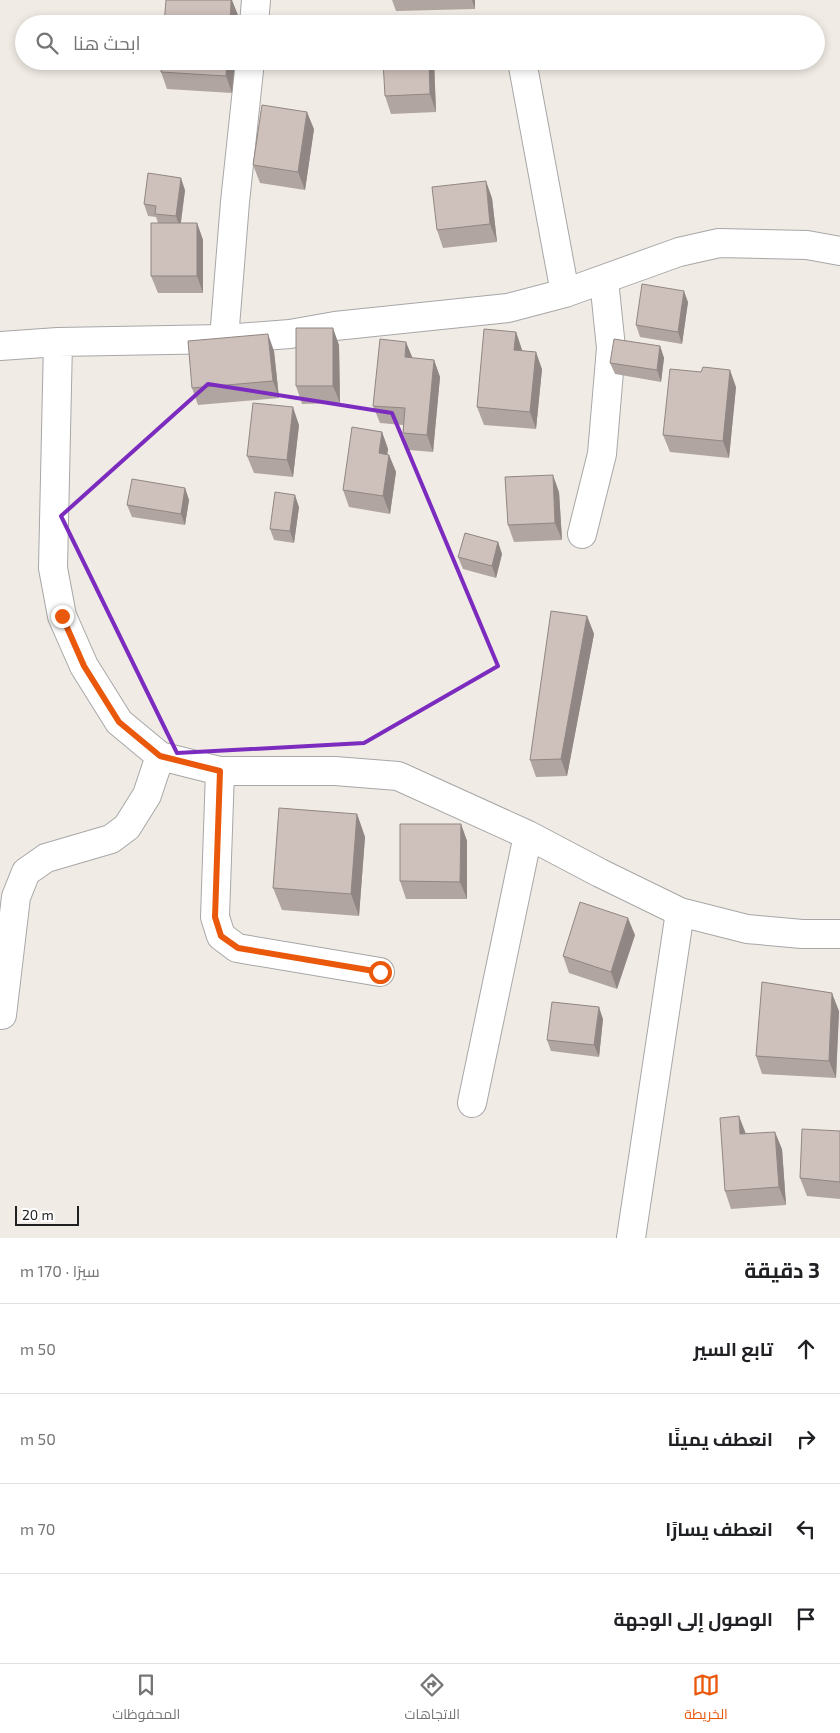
<!DOCTYPE html>
<html lang="ar">
<meta charset="utf-8">
<style>
body{margin:0;font-family:"Exo 2",Cairo,sans-serif;background:#f6f6f6;color:#202124;direction:rtl}
.scale{position:absolute;left:15px;bottom:12px;width:64px;box-sizing:border-box;padding-left:5px;border:2px solid #202020;border-top:0;font-size:14px;line-height:18px;white-space:nowrap;color:#202020;-webkit-text-stroke:4px #fff;paint-order:stroke}
.stop{position:absolute;width:15px;height:15px;margin:-11px;border:4px solid #ea580c;border-radius:50%;background:#fff}
.stop.end{background:#ea580c;border-color:#fff;box-shadow:0 1px 5px #0008}
.list{margin:0;padding:0;list-style:none}
h2{display:flex;justify-content:space-between;align-items:center;height:65px;margin:0;padding:0 20px;font-size:21px}
h2 small{font-size:16px;font-weight:400;color:#757577}
.list li{display:grid;grid-template-columns:32px 1fr auto;gap:15px;align-items:center;box-sizing:border-box;height:90px;padding:0 20px;border-top:1px solid #e0e0e0}
.list b{display:block;font-size:19px;white-space:nowrap}
.list em{font-size:16px;font-style:normal;color:#757577}
.icon{flex:none;width:28px;height:28px;fill:none;stroke:currentColor;stroke-width:2;stroke-linecap:round;stroke-linejoin:round}
.map{position:relative;flex:none;width:840px;height:1238px;overflow:hidden;direction:ltr}
.search{position:absolute;background:#fff;box-shadow:0 2px 8px #0003;left:15px;right:15px;top:15px;height:55px;display:flex;align-items:center;gap:12px;box-sizing:border-box;padding:0 18px;border-radius:28px;color:#757577;font-size:19px}
.sheet{height:425px;background:#fff}
nav{display:flex;justify-content:space-around;align-items:center;box-sizing:border-box;height:70px;border-top:1px solid #e0e0e0;background:#fff;font-size:14px;color:#757577}
nav a{display:grid;justify-items:center;gap:2px}
nav .on{color:#ea580c}
.map>svg:first-child{display:block}
.lines{fill:none;stroke-linecap:round;stroke-linejoin:round}
.minor-casing{stroke:#a7a7a7;stroke-width:30}
.minor{stroke:#fff;stroke-width:28}
.wall{fill:#b1a5a1}
.shaded-wall{fill:#908683}
.building{fill:#cec0bb;stroke:#908683}
.route{stroke:#ea580c;stroke-width:6}
.marked{fill:none;stroke:#7b2cbf;stroke-width:4;stroke-linejoin:round}
</style>
<div class="map">
<svg width="840" height="1238" viewBox="0 0 840 1238">
<rect width="100%" height="100%" fill="#f1ebe5"/>
<g class="lines">
<g class="minor-casing">
<path id="minor" d="M 254,24 L 256,0
M 522,61 L 565,293
M 224,339 L 235,202 L 250,61
M 58,342 L 53,568 L 62,616 L 84,666 L 119,722 L 160,756 L 220,771 L 335,771 L 398,776 L 528,835 L 600,873 L 680,912 L 747,929 L 802,934 L 840,934
M 0,346 L 58,342 L 224,339 L 290,334 L 335,326 L 508,308 L 565,293 L 679,252 L 719,243 L 807,245 L 840,251
M 582,534 L 602,454 L 611,348 L 604,280
M 220,771 L 215,917 L 221,936 L 237,948 L 380,972
M 2,1015 L 16,897 L 26,872 L 46,858 L 111,839 L 127,827 L 147,795 L 160,756
M 472,1103 L 528,835
M 631,1238 L 680,912"/>
</g>
<use href="#minor" class="minor"/>
</g>
<path class="wall" d="M 392,0 L 475,0 L 475,9 L 396,11 Z
M 162,61 L 235,61 L 232,93 L 167,89 L 161,72 Z
M 434,61 L 436,112 L 391,114 L 385,96 Z
M 314,129 L 305,190 L 260,183 L 253,165 Z
M 185,190 L 181,223 L 197,223 L 203,240 L 203,293 L 158,293 L 151,276 L 158,223 L 156,217 L 148,216 L 144,204 Z
M 492,198 L 497,242 L 443,248 L 437,230 Z
M 688,302 L 682,344 L 640,337 L 636,325 Z
M 516,332 L 522,350 L 542,369 L 536,429 L 484,425 L 477,407 Z
M 339,345 L 340,403 L 302,404 L 296,386 Z
M 660,346 L 664,358 L 661,382 L 615,374 L 610,363 Z
M 274,351 L 279,398 L 198,405 L 192,388 Z
M 412,358 L 434,360 L 440,377 L 433,452 L 409,450 L 403,433 L 403,425 L 380,423 L 373,406 Z
M 736,387 L 729,458 L 670,452 L 663,435 Z
M 299,425 L 293,477 L 254,473 L 247,456 Z
M 382,432 L 388,449 L 387,455 L 389,455 L 396,472 L 390,514 L 349,507 L 343,490 Z
M 185,488 L 189,500 L 185,525 L 132,517 L 127,505 Z
M 559,492 L 562,540 L 514,542 L 508,525 Z
M 299,507 L 294,543 L 274,540 L 270,529 Z
M 498,542 L 502,554 L 496,578 L 463,569 L 458,557 Z
M 587,616 L 594,634 L 567,776 L 536,777 L 530,760 Z
M 357,814 L 365,837 L 359,916 L 282,910 L 273,888 Z
M 461,824 L 467,841 L 467,899 L 406,899 L 400,881 Z
M 635,935 L 617,989 L 569,973 L 563,956 Z
M 839,1011 L 836,1078 L 762,1074 L 756,1056 Z
M 603,1019 L 599,1057 L 551,1051 L 547,1040 Z
M 840,1131 L 840,1199 L 807,1196 L 800,1178 Z
M 746,1133 L 782,1149 L 786,1205 L 731,1209 L 725,1191 Z"/>
<path class="shaded-wall" d="M 231,0 L 232,0 L 238,15 L 237,24 L 230,24 Z
M 472,0 L 475,0 L 475,9 Z
M 227,61 L 235,61 L 232,93 L 226,76 Z
M 429,61 L 434,61 L 436,112 L 430,94 Z
M 307,112 L 314,129 L 305,190 L 298,172 Z
M 181,178 L 185,190 L 180,228 L 176,216 Z
M 486,181 L 492,198 L 497,242 L 490,224 Z
M 197,223 L 203,240 L 203,293 L 197,276 Z
M 684,291 L 688,302 L 682,344 L 678,332 Z
M 333,328 L 339,345 L 340,403 L 333,386 Z
M 516,332 L 522,350 L 521,367 L 514,350 Z
M 268,334 L 274,351 L 279,398 L 273,381 Z
M 406,342 L 413,359 L 405,357 Z
M 660,346 L 664,358 L 661,382 L 657,370 Z
M 536,352 L 542,369 L 536,429 L 530,412 Z
M 434,360 L 440,377 L 433,452 L 427,435 Z
M 730,370 L 736,387 L 729,458 L 723,441 Z
M 293,407 L 299,425 L 293,477 L 287,460 Z
M 382,432 L 388,449 L 385,471 L 379,453 Z
M 389,455 L 396,472 L 390,514 L 383,496 Z
M 553,475 L 559,492 L 562,540 L 555,523 Z
M 185,488 L 189,500 L 185,525 L 181,514 Z
M 295,495 L 299,507 L 294,543 L 290,531 Z
M 498,542 L 502,554 L 496,578 L 492,566 Z
M 587,616 L 594,634 L 567,776 L 561,759 Z
M 357,814 L 365,837 L 359,916 L 351,894 Z
M 461,824 L 467,841 L 467,899 L 460,882 Z
M 628,918 L 635,935 L 617,989 L 611,972 Z
M 832,993 L 839,1011 L 836,1078 L 829,1061 Z
M 599,1007 L 603,1019 L 599,1057 L 594,1045 Z
M 739,1116 L 746,1134 L 740,1134 Z
M 775,1132 L 782,1149 L 786,1205 L 779,1187 Z"/>
<path class="building" d="M 166,0 L 231,0 L 230,24 L 164,24 Z
M 162,61 L 227,61 L 226,76 L 161,72 Z
M 383,61 L 429,61 L 430,94 L 385,96 Z
M 262,105 L 307,112 L 298,172 L 253,165 Z
M 148,173 L 181,178 L 176,216 L 155,214 L 156,206 L 144,204 Z
M 486,181 L 490,224 L 437,230 L 432,187 Z
M 151,223 L 197,223 L 197,276 L 151,276 Z
M 642,284 L 684,291 L 678,332 L 636,325 Z
M 296,328 L 333,328 L 333,386 L 296,386 Z
M 484,329 L 516,332 L 514,350 L 536,352 L 530,412 L 477,407 Z
M 268,334 L 273,381 L 192,388 L 188,341 Z
M 380,339 L 406,342 L 405,357 L 434,360 L 427,435 L 403,433 L 405,408 L 373,406 Z
M 614,339 L 660,346 L 657,370 L 610,363 Z
M 703,367 L 730,370 L 723,441 L 663,435 L 670,369 L 701,372 Z
M 253,403 L 293,407 L 287,460 L 247,456 Z
M 352,427 L 382,432 L 379,453 L 389,455 L 383,496 L 343,490 Z
M 553,475 L 555,523 L 508,525 L 505,477 Z
M 132,479 L 185,488 L 181,514 L 127,505 Z
M 275,492 L 295,495 L 290,531 L 270,529 Z
M 465,533 L 498,542 L 492,566 L 458,557 Z
M 551,611 L 587,616 L 561,759 L 530,760 Z
M 279,808 L 357,814 L 351,894 L 273,888 Z
M 400,824 L 461,824 L 460,882 L 400,881 Z
M 580,902 L 628,918 L 611,972 L 563,956 Z
M 762,982 L 832,993 L 829,1061 L 756,1056 Z
M 552,1002 L 599,1007 L 594,1045 L 547,1040 Z
M 739,1116 L 740,1134 L 775,1132 L 779,1187 L 725,1191 L 720,1118 Z
M 802,1129 L 840,1131 L 840,1182 L 800,1178 Z"/>
<g class="lines">
<path class="route" d="M 62,616 L 84,666 L 119,722 L 160,756 L 220,771 L 215,917 L 221,936 L 238,948 L 380,972"/>
</g>
<path class="marked" d="M 208,384 L 392,413 L 498,666 L 364,743 L 177,753 L 61,516 Z"/>
</svg>
<div class="scale">20 m</div>
<div class="stop" style="left:380px;top:972px"></div>
<div class="stop end" style="left:62px;top:616px"></div>
<div class="search"><svg class="icon" aria-label="search" viewBox="0 0 24 24"><circle cx="10" cy="10" r="6"/><path d="M15 15l6 6"/></svg>ابحث هنا</div>
</div>
<section class="sheet">
<h2>3 دقيقة<small>سيرًا · 170 m</small></h2>
<ul class="list">
<li><svg class="icon" aria-label="ahead" viewBox="0 0 24 24"><path d="M12 20V5M6 11l6-6 6 6"/></svg><div><b>تابع السير</b></div><em>50 m</em></li>
<li><svg class="icon" aria-label="right" viewBox="0 0 24 24"><path d="M7 20v-9h11M14 6l5 5-5 5"/></svg><div><b>انعطف يمينًا</b></div><em>50 m</em></li>
<li><svg class="icon" aria-label="left" viewBox="0 0 24 24"><path d="M17 20v-9H6M10 6l-5 5 5 5"/></svg><div><b>انعطف يسارًا</b></div><em>70 m</em></li>
<li><svg class="icon" aria-label="arrive" viewBox="0 0 24 24"><path d="M6 21V4h12l-3 4 3 4H6"/></svg><div><b>الوصول إلى الوجهة</b></div></li>
</ul>
</section>
<nav>
<a class="on"><svg class="icon" aria-label="map" viewBox="0 0 24 24"><path d="M3 6l6-2 6 2 6-2v14l-6 2-6-2-6 2zM9 4v14M15 6v14"/></svg>الخريطة</a>
<a><svg class="icon" aria-label="directions" viewBox="0 0 24 24"><path d="M12 3l9 9-9 9-9-9zM9 14v-3h6M13 9l2 2-2 2"/></svg>الاتجاهات</a>
<a><svg class="icon" aria-label="saved" viewBox="0 0 24 24"><path d="M7 4h10v16l-5-4-5 4z"/></svg>المحفوظات</a>
</nav>
